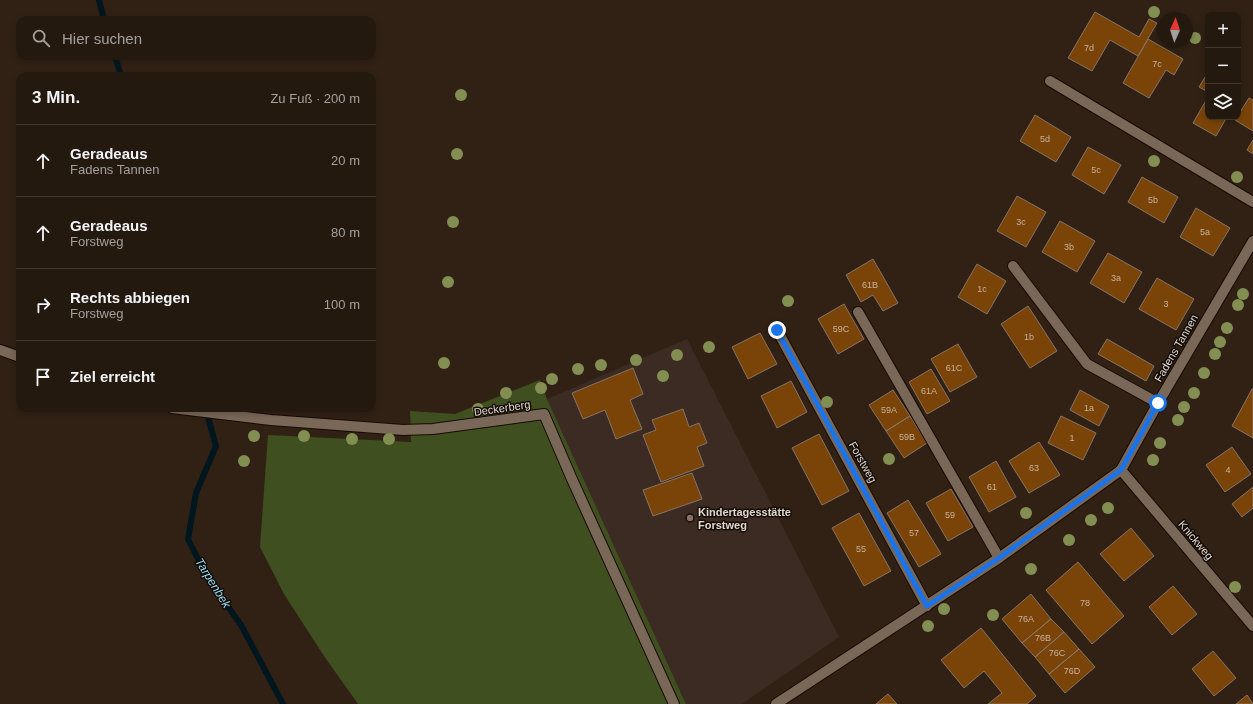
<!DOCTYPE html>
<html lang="de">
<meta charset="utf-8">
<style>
body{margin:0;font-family:Arial,sans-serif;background:#2c2218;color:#f1f3f6}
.controls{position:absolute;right:12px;top:12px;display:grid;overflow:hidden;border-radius:8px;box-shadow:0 2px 6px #0003}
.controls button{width:36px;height:36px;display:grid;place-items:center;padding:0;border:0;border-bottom:1px solid #41382f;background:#24190f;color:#f1f3f6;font:20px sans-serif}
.compass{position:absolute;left:1157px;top:12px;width:36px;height:36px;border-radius:50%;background:#24190f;box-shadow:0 2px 6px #0003;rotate:3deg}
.stop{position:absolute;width:12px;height:12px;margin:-9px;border:3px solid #1a73e8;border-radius:50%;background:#fff}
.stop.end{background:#1a73e8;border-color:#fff;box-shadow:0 1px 4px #0008}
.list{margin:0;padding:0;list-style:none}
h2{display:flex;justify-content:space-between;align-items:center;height:52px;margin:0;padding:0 16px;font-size:17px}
h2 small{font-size:13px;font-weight:400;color:#a3a09e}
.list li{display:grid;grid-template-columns:26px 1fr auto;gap:12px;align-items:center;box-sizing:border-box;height:72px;padding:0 16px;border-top:1px solid #41382f}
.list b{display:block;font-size:15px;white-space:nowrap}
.list p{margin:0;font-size:13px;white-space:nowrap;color:#a3a09e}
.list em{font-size:13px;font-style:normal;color:#a3a09e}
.icon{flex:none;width:22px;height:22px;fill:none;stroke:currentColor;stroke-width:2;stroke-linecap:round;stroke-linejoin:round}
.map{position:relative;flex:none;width:1253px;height:704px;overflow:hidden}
.search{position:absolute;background:#24190f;box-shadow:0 2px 6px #0003;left:16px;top:16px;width:360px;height:44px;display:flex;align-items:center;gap:10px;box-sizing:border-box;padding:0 14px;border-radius:12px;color:#a3a09e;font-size:15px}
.panel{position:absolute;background:#24190f;box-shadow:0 2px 6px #0003;left:16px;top:72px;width:360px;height:340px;border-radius:12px}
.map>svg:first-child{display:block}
.education{fill:#3b2b22}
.green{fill:#404f1f}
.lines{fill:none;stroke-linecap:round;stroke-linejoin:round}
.stream{stroke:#00161f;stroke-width:6}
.building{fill:#7a4409;stroke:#877465}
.service-casing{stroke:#180a02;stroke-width:12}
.minor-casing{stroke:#180a02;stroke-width:12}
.service{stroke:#796758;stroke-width:10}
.minor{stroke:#796758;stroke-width:10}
.tree{fill:#828e52}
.route{stroke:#1a73e8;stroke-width:5}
.education-dot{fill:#8d6e63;stroke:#130c07;stroke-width:1.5}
.labels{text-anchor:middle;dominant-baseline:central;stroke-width:3;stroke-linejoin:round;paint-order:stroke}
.number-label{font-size:9px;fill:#c7b29d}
.street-label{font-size:11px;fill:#e1d6ce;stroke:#130c07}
.poi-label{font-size:11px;font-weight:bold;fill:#e1d6ce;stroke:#130c07;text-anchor:start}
.water-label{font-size:12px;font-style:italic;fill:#96dbf5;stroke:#130c07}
</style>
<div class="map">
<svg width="1253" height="704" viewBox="0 0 1253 704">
<rect width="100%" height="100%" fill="#302114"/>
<path class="education" d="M 687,339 L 839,637 L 742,704 L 686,704 L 547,399 Z"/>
<path class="green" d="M 540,380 L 547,399 L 686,704 L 358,704 L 324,656 L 284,594 L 260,547 L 268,435 L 411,442 L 410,411 L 455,414 Z"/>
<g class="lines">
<path class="stream" d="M 99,0 L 104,20
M 115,56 L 121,76
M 206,410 L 216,446 L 196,493 L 188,539 L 207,577 L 241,625 L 283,704"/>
</g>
<path class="building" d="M 1095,12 L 1139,37 L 1149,19 L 1157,23 L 1138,56 L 1110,40 L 1092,71 L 1068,58 Z
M 1148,39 L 1183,59 L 1174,75 L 1166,70 L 1149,98 L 1123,83 Z
M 1207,74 L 1208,74 L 1208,92 L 1199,87 Z
M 1208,97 L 1208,117 L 1227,117 L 1216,136 L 1193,123 Z
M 1249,98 L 1253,100 L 1253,131 L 1235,120 Z
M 1035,115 L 1071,137 L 1056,162 L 1020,141 Z
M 1253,140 L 1253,154 L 1247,150 Z
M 1088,147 L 1121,165 L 1104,194 L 1072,175 Z
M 1142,177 L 1178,197 L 1164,223 L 1128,202 Z
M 1017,196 L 1046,212 L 1026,247 L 997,231 Z
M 1196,208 L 1230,228 L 1213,256 L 1180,237 Z
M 1060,221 L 1095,241 L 1077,272 L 1042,252 Z
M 1108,253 L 1142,272 L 1124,303 L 1090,283 Z
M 873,259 L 898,303 L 883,311 L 873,295 L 861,302 L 846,275 Z
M 977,264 L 1006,281 L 987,314 L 958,297 Z
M 1157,278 L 1194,299 L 1176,330 L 1139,309 Z
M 844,304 L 864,339 L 838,354 L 818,319 Z
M 1028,306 L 1057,351 L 1030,368 L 1001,324 Z
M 760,333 L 777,364 L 748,379 L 732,347 Z
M 1107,339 L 1154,366 L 1146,381 L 1098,354 Z
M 958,344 L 977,377 L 950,392 L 931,359 Z
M 633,368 L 643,394 L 630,400 L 642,429 L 616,439 L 605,410 L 583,419 L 572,393 Z
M 931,369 L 950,401 L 927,414 L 909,382 Z
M 791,381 L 807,412 L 777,428 L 761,396 Z
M 1252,389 L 1253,389 L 1253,438 L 1232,426 Z
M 893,390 L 910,416 L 886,431 L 869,405 Z
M 1080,390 L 1109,406 L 1099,426 L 1070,410 Z
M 683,409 L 689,427 L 699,423 L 707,443 L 697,447 L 704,466 L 661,482 L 643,435 L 656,430 L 652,420 Z
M 910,416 L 927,443 L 904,458 L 886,431 Z
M 1061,416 L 1096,433 L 1083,460 L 1048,443 Z
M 819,434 L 849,491 L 822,505 L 792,448 Z
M 1039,442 L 1060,475 L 1029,493 L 1009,461 Z
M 1232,447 L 1251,474 L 1225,492 L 1206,465 Z
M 996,461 L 1016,497 L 989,512 L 969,477 Z
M 692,473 L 702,499 L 653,516 L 643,490 Z
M 1253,487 L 1253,508 L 1242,517 L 1232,504 Z
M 951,489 L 973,527 L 948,541 L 926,503 Z
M 908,500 L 941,554 L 919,567 L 887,513 Z
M 859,513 L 891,571 L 864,586 L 832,528 Z
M 1131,528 L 1154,556 L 1124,581 L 1100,554 Z
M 1078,562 L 1124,616 L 1092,644 L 1046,590 Z
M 1173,586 L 1197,614 L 1172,635 L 1149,607 Z
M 1031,594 L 1051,619 L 1022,643 L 1002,619 Z
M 1051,619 L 1064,632 L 1035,657 L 1022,643 Z
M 981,628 L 1036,696 L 1027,704 L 988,704 L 1002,693 L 984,671 L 964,688 L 941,660 Z
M 1064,632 L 1079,649 L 1049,674 L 1035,657 Z
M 1079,649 L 1095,667 L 1065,693 L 1049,674 Z
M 1213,651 L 1236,678 L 1214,696 L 1192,669 Z
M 888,694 L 897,704 L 876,704 Z
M 1247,695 L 1253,704 L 1236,704 Z"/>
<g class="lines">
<g class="service-casing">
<path id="service" d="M 1050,81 L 1253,202
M 1013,266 L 1087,364 L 1158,403
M 858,312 L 999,558
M 777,330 L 927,606
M 1121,470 L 1253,626"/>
</g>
<g class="minor-casing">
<path id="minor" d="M 0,350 L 20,357
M 172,408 L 271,420 L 403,430 L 433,429 L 544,414 L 571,477 L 674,704
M 776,704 L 999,558 L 1121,470 L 1158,403 L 1253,241"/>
</g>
<use href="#service" class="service"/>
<use href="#minor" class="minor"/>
</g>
<g class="tree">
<circle cx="1154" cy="12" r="6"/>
<circle cx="1195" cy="38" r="6"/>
<circle cx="461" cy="95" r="6"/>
<circle cx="457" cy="154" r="6"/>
<circle cx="1154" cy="161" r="6"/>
<circle cx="1237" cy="177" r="6"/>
<circle cx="453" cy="222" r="6"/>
<circle cx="448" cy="282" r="6"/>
<circle cx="1243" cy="294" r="6"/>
<circle cx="788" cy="301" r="6"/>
<circle cx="1238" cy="305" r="6"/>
<circle cx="1227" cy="328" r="6"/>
<circle cx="1220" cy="342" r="6"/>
<circle cx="709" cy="347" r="6"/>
<circle cx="1215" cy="354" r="6"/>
<circle cx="677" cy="355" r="6"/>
<circle cx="636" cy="360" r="6"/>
<circle cx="444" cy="363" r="6"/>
<circle cx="601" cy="365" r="6"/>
<circle cx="578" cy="369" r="6"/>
<circle cx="1204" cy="373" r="6"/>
<circle cx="663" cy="376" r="6"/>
<circle cx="552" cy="379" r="6"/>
<circle cx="541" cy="388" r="6"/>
<circle cx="506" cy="393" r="6"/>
<circle cx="1194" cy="393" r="6"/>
<circle cx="827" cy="402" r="6"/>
<circle cx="1184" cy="407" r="6"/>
<circle cx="478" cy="409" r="6"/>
<circle cx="1178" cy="420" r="6"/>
<circle cx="254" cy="436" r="6"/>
<circle cx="304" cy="436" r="6"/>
<circle cx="352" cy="439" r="6"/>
<circle cx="389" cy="439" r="6"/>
<circle cx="1160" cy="443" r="6"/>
<circle cx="889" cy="459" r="6"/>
<circle cx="1153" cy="460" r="6"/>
<circle cx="244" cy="461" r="6"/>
<circle cx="1108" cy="508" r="6"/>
<circle cx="1026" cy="513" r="6"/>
<circle cx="1091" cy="520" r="6"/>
<circle cx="1069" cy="540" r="6"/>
<circle cx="1031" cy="569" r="6"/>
<circle cx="1235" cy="587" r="6"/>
<circle cx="944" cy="609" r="6"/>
<circle cx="993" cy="615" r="6"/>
<circle cx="928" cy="626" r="6"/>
</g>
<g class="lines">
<path class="route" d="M 777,330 L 927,606 L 999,558 L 1121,470 L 1158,403"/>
</g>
<circle class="education-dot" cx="690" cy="518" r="4"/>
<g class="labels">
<g class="number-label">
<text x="1089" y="48">7d</text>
<text x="1157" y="64">7c</text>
<text x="1045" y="139">5d</text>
<text x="1096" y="170">5c</text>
<text x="1153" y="200">5b</text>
<text x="1021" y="222">3c</text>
<text x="1205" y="232">5a</text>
<text x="1069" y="247">3b</text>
<text x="1116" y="278">3a</text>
<text x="870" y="285">61B</text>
<text x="982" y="289">1c</text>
<text x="1166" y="304">3</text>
<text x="841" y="329">59C</text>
<text x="1029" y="337">1b</text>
<text x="954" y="368">61C</text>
<text x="929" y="391">61A</text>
<text x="1089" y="408">1a</text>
<text x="889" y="410">59A</text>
<text x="907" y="437">59B</text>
<text x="1072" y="438">1</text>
<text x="1034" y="468">63</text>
<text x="1228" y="470">4</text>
<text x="992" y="487">61</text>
<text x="950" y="515">59</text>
<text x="914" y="533">57</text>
<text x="861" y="549">55</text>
<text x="1085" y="603">78</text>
<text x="1026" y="619">76A</text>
<text x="1043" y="638">76B</text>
<text x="1057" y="653">76C</text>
<text x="1072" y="671">76D</text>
</g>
<g class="street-label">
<text transform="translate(1176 348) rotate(-60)">Fadens Tannen</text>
<text transform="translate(502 408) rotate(-8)">Deckerberg</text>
<text transform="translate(863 462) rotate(61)">Forstweg</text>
<text transform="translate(1196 540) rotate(50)">Knickweg</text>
</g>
<g class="poi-label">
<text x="698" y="512">Kindertagesstätte<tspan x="698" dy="13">Forstweg</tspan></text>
</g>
<g class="water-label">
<text transform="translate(213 583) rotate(58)">Tarpenbek</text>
</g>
</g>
</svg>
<div class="controls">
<button>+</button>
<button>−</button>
<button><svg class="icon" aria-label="layers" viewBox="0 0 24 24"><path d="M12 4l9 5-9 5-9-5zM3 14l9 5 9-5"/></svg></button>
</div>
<svg class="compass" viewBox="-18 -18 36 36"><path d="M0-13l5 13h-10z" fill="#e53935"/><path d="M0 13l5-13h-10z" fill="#a3a09e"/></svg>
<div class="stop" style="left:1158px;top:403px"></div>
<div class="stop end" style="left:777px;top:330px"></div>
<div class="search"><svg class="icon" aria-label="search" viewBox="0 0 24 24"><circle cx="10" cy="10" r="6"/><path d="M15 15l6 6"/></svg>Hier suchen</div>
<section class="panel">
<h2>3 Min.<small>Zu Fuß · 200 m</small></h2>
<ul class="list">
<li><svg class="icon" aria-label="ahead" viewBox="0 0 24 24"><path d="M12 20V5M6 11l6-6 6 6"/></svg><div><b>Geradeaus</b><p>Fadens Tannen</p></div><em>20 m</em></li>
<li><svg class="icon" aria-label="ahead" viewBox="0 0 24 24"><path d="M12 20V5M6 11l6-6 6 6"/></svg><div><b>Geradeaus</b><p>Forstweg</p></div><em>80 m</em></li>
<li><svg class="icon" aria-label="right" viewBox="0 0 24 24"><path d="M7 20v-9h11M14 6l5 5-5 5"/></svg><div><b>Rechts abbiegen</b><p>Forstweg</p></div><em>100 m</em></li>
<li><svg class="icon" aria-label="arrive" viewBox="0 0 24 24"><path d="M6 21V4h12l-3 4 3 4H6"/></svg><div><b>Ziel erreicht</b></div></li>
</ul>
</section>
</div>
